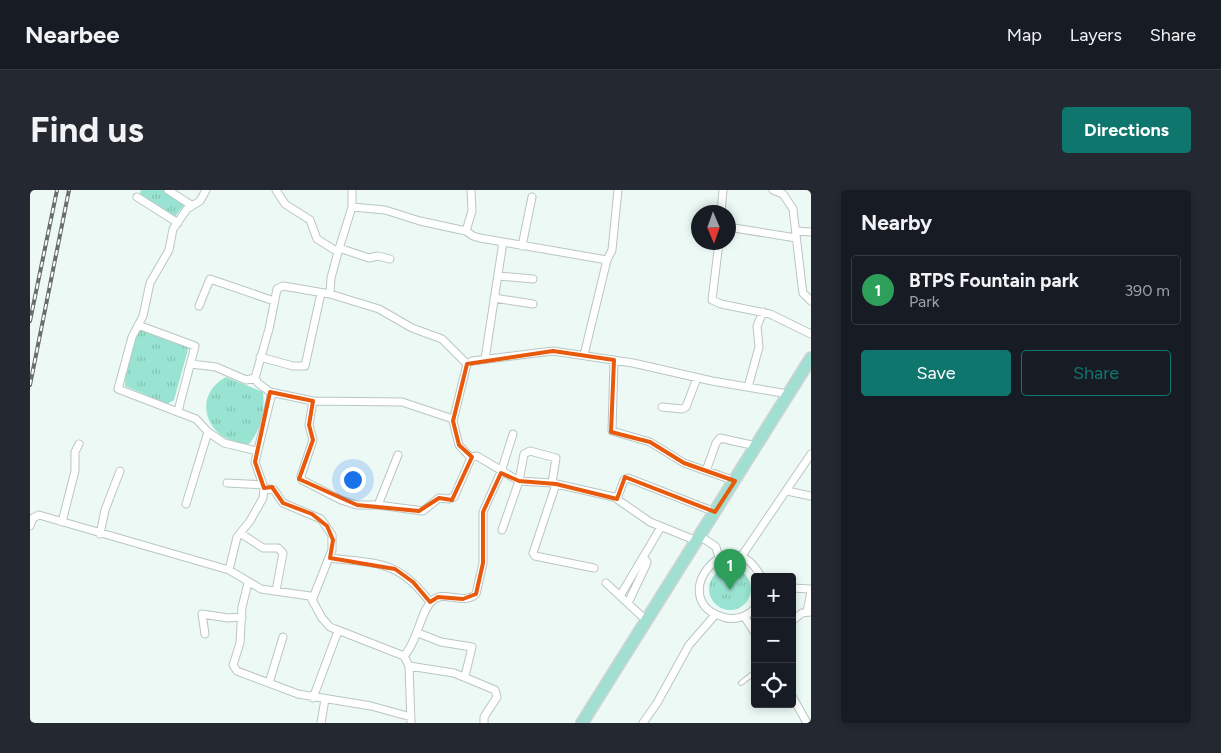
<!DOCTYPE html>
<meta charset="utf-8">
<style>
body{margin:0;font-family:Figtree,sans-serif;background:#242831;color:#f1f3f6}
.controls{position:absolute;right:15px;bottom:15px;display:grid;overflow:hidden;border-radius:5px;box-shadow:0 2px 8px #0003}
.controls button{width:45px;height:45px;display:grid;place-items:center;padding:0;border:0;border-bottom:1px solid #363941;background:#171b24;color:#f1f3f6;font:25px sans-serif}
.compass{position:absolute;left:661px;top:15px;width:45px;height:45px;border-radius:50%;background:#171b24;box-shadow:0 2px 8px #0003;rotate:178deg}
.you{position:absolute;left:322px;top:289px;width:18px;height:18px;margin:-12px;border:4px solid #fff;border-radius:50%;background:#1a73e8;box-shadow:0 0 0 8px #1a73e833}
.badge{display:grid;place-items:center;width:32px;height:32px;border-radius:50%;background:#0f766e;color:#fff;font-size:16px;font-weight:700}
.pin{position:absolute;translate:-50% -41px;filter:drop-shadow(0 1px 2px #0008)}
.pin::after{content:'';position:absolute;top:26px;width:18px;height:15px;background:inherit;clip-path:polygon(0 0,100% 0,50% 100%)}
.list{margin:0;padding:0;list-style:none}
h2{display:flex;justify-content:space-between;align-items:center;height:65px;margin:0;padding:0 20px;font-size:21px}
h2 small{font-size:16px;font-weight:400;color:#9ea1a6}
.list li{display:grid;grid-template-columns:32px 1fr auto;gap:15px;align-items:center;box-sizing:border-box;height:70px;margin:0 10px 10px;padding:0 10px;border:1px solid #363941;border-radius:5px}
.list b{display:block;font-size:19px;white-space:nowrap}
.list p{margin:0;font-size:16px;white-space:nowrap;color:#9ea1a6}
.list em{font-size:16px;font-style:normal;color:#9ea1a6}
.actions{display:flex;gap:10px;padding:15px 20px}
.actions a{flex:1;padding:11px 0;border:1px solid #0f766e;border-radius:5px;text-align:center;font-size:18px;color:#0f766e}
.actions .main{background:#0f766e;color:#fff}
.icon{flex:none;width:28px;height:28px;fill:none;stroke:currentColor;stroke-width:2;stroke-linecap:round;stroke-linejoin:round}
.map{position:relative;flex:none;width:781px;height:533px;overflow:hidden;border-radius:5px}
header{display:flex;align-items:center;gap:30px;box-sizing:border-box;height:70px;padding:0 25px;background:#171b24;border-bottom:1px solid #363941}
header strong{font-size:24px}
nav{display:flex;gap:28px;margin-inline-start:auto;font-size:18px}
.intro{display:flex;align-items:center;justify-content:space-between;box-sizing:border-box;height:120px;padding:0 30px}
h1{margin:0;font-size:35px}
.button{padding:12px 22px;border-radius:5px;background:#0f766e;color:#fff;font-size:18px;font-weight:700}
main{display:flex;gap:30px;padding:0 30px}
aside{flex:1;background:#171b24;border-radius:5px;box-shadow:0 2px 8px #0003}
.map>svg:first-child{display:block}
.park{fill:url(#park-tufts)}
.lines{fill:none;stroke-linecap:round;stroke-linejoin:round}
.service-casing{stroke:#bac6c3;stroke-width:6}
.minor-casing{stroke:#bac6c3;stroke-width:9}
.primary-casing{stroke:#d2d3d3;stroke-width:14}
.service{stroke:#fff;stroke-width:4}
.minor{stroke:#fff;stroke-width:7}
.primary{stroke:#a0dfd1;stroke-width:11}
.rail-casing{stroke:#676e6c;stroke-width:4}
.rail{stroke:#fff;stroke-width:2;stroke-dasharray:5.5;stroke-linecap:butt}
.marked{fill:none;stroke:#e8590c;stroke-width:4;stroke-linejoin:round}
</style>
<header>
<strong>Nearbee</strong>
<nav><a>Map</a><a>Layers</a><a>Share</a></nav>
</header>
<div class="intro"><h1>Find us</h1><a class="button">Directions</a></div>
<main>
<div class="map">
<svg width="781" height="533" viewBox="0 0 781 533">
<defs>
<pattern id="park-tufts" width="24" height="20" patternUnits="userSpaceOnUse" patternTransform="scale(1.25)"><rect width="24" height="20" fill="#98e3d1"/><path d="M3 7l-1-3M5 7V3M7 7l1-3M15 17l-1-3M17 17v-4M19 17l1-3" fill="none" stroke="#84c4b4"/></pattern>
</defs>
<rect width="100%" height="100%" fill="#ecf9f5"/>
<path class="park" d="M 111,0 L 139,0 L 156,13 L 143,29 L 108,10 Z
M 111,135 L 159,156 L 144,210 L 137,214 L 95,196 C 95,172 101,156 111,135 Z
M 196,187 L 233,202 C 235,220 231,240 219,254 C 178,254 159,207 196,187 Z
M679 399a21 21 0 1 1 42 0a21 21 0 1 1-42 0Z"/>
<g class="lines">
<g class="service-casing">
<path id="service" d="M 711,493 L 725,482"/>
</g>
<g class="minor-casing">
<path id="minor" d="M 138,0 L 161,15
M 176,0 L 170,11 L 157,19 L 143,39 L 139,60 L 120,93 L 113,126 L 102,147 L 88,199 L 166,229 L 178,242 L 194,253 L 227,261
M 246,0 L 255,14 L 280,30 L 287,49 L 308,62 L 301,88 L 300,104 L 349,119 L 382,138 L 412,149 L 437,174
M 743,0 L 753,4 L 763,19 L 772,96 L 773,103 L 781,111
M 107,7 L 148,33
M 322,17 L 355,20 L 390,31 L 436,41 L 443,46 L 450,48 L 577,70 L 582,60 L 588,0
M 691,22 L 693,0
M 698,37 L 766,48
M 436,41 L 442,21 L 441,0
M 766,41 L 781,42
M 689,52 L 682,110 L 691,114 L 740,124 L 781,144
M 492,56 L 502,7
M 309,58 L 339,68 L 348,66 L 360,69
M 308,62 L 322,17 L 322,0
M 468,86 L 503,89
M 464,108 L 503,114
M 169,116 L 180,89 L 244,111
M 108,135 L 165,156 L 148,221
M 554,165 L 577,70
M 230,167 L 263,176 L 275,176 L 291,103
M 455,169 L 473,52
M 584,170 L 582,241 L 620,252 L 654,273 L 705,291
M 161,174 L 186,177 L 216,190 L 225,188
M 718,197 L 729,157 L 727,136 L 733,122
M 240,202 L 283,211 L 372,212 L 423,229
M 283,211 L 279,235 L 283,250 L 271,286 L 272,290 L 311,310 L 327,315 L 348,315 L 393,321 L 409,308 L 419,309 L 424,307 L 441,268 L 429,255 L 423,231 L 436,178 L 437,174 L 442,171 L 523,161 L 603,173 L 682,191 L 758,204
M 632,217 L 652,219 L 656,217 L 667,188
M 441,267 L 447,266 L 489,291 L 522,293 L 584,307 L 620,332 L 667,351
M 676,281 L 686,253 L 690,248 L 726,256
M 197,293 L 233,295
M 526,294 L 503,363 L 505,366 L 564,378
M 234,298 L 244,300 L 253,313 L 291,329 L 302,345 L 302,360 L 283,408
M 757,301 L 781,306
M 587,309 L 594,290 L 598,288 L 685,322
M 156,314 L 178,242
M 348,315 L 368,265
M 32,332 L 45,281 L 45,262 L 49,254
M 0,336 L 3,328 L 9,325 L 199,380 L 231,399 L 280,406 L 292,428 L 300,437 L 374,466 L 379,476 L 381,533
M 472,340 L 489,291 L 494,264 L 500,261 L 526,268 L 522,293
M 210,343 L 233,358 L 248,358 L 253,363 L 246,401
M 70,344 L 75,320 L 90,281
M 670,346 L 686,357 L 689,368
M 711,367 L 781,264
M 300,368 C 349,374 368,370 400,412
M 199,380 L 207,347 L 220,331 L 233,308 L 234,298 L 225,272 L 241,207 L 240,202 L 228,193 L 225,188 L 239,139 L 247,99 L 253,96 L 300,104
M 218,393 L 212,417 L 210,453 L 203,475 L 207,481 L 268,504 L 341,516 L 381,527
M 576,393 L 617,431
M 762,398 L 781,399
M 590,406 L 631,337
M 598,413 L 616,375 L 617,372 L 613,367
M 725,418 C 717,427 704,431 693,427 C 634,410 700,326 731,387
M 777,422 L 781,401
M 714,426 L 725,443
M 762,431 L 772,423 L 781,422
M 388,443 L 411,452 L 442,457 L 435,486
M 175,444 L 172,424 L 198,428 L 212,427
M 374,466 C 388,451 390,422 402,411 C 414,399 433,416 446,404 L 453,373 L 453,322 L 471,282 L 483,244
M 379,476 L 424,483 L 465,500 L 467,507 L 454,527 L 454,533
M 239,493 L 253,447
M 762,506 L 777,533
M 283,508 L 308,441
M 291,533 L 295,509
M 613,533 L 627,513 L 659,455 L 685,425"/>
</g>
<g class="primary-casing">
<path id="primary" d="M 552,533 L 781,168"/>
</g>
<use href="#service" class="service"/>
<use href="#minor" class="minor"/>
<use href="#primary" class="primary"/>
<g class="rail-casing">
<path id="rail" d="M 0,131 L 27,0
M 0,195 L 39,0"/>
</g>
<use href="#rail" class="rail"/>
</g>
<path class="marked" d="M 523,161 L 584,170 L 581,242 L 620,252 L 654,273 L 705,291 L 685,322 L 595,287 L 587,309 L 526,294 L 489,291 L 471,283 L 453,322 L 453,373 L 446,404 L 433,409 L 408,407 L 400,412 L 383,392 L 365,379 L 300,368 L 303,350 L 297,336 L 282,324 L 253,313 L 242,297 L 234,298 L 225,272 L 240,202 L 283,211 L 279,235 L 283,250 L 269,289 L 327,315 L 389,321 L 409,308 L 422,310 L 442,267 L 429,255 L 423,231 L 437,174 Z"/>
</svg>
<div class="controls">
<button>+</button>
<button>−</button>
<button><svg class="icon" aria-label="locate" viewBox="0 0 24 24"><circle cx="12" cy="12" r="6"/><path d="M12 2v4M12 18v4M2 12h4M18 12h4"/></svg></button>
</div>
<svg class="compass" viewBox="-18 -18 36 36"><path d="M0-13l5 13h-10z" fill="#e53935"/><path d="M0 13l5-13h-10z" fill="#9ea1a6"/></svg>
<div class="you"></div>
<div class="pin badge" style="left:700px;top:400px;background:#2e9e5b">1</div>
</div>
<aside>
<h2>Nearby<small></small></h2>
<ul class="list">
<li><span class="badge" style="background:#2e9e5b">1</span><div><b>BTPS Fountain park</b><p>Park</p></div><em>390 m</em></li>
</ul>
<div class="actions"><a class="main">Save</a><a>Share</a></div>
</aside>
</main>
